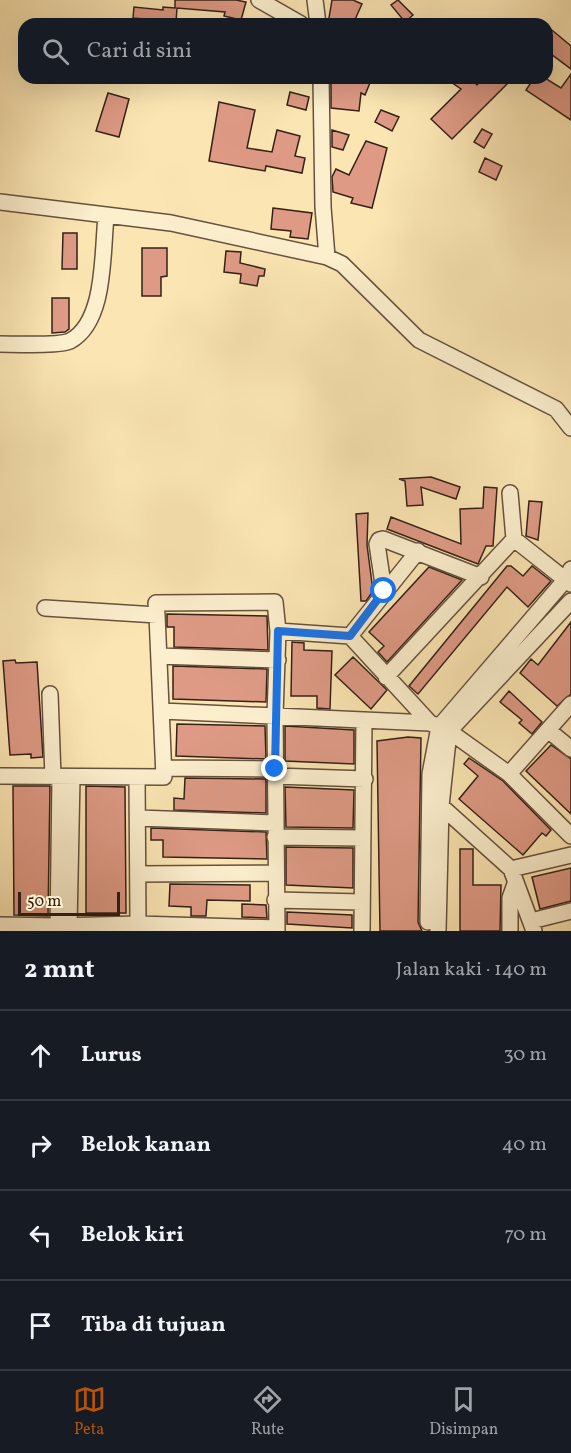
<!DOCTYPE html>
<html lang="id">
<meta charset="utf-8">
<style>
body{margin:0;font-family:Vollkorn,serif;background:#20242c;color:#f1f3f6}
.scale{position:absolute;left:18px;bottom:15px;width:102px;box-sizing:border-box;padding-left:6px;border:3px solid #352117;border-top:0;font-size:16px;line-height:21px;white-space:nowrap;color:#352117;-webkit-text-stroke:4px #fcefce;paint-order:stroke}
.stop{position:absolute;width:18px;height:18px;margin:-14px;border:4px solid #1a73e8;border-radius:50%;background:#fff}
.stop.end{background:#1a73e8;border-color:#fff;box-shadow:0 2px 6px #0008}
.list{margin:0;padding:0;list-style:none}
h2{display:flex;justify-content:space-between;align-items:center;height:78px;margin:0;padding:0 24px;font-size:26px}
h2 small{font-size:20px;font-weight:400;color:#9ea1a6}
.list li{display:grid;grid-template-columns:39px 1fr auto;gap:18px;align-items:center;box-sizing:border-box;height:90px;padding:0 24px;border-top:2px solid #363941}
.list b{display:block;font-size:22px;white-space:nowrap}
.list em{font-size:20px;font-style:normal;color:#9ea1a6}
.icon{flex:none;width:33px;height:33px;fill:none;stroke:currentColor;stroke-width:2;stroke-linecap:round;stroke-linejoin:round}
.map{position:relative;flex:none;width:571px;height:931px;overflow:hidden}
.search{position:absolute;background:#171b24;box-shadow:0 6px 24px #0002;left:18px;right:18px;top:18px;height:66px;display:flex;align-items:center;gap:15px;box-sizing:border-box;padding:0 21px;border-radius:18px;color:#9ea1a6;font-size:22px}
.sheet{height:438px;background:#171b24}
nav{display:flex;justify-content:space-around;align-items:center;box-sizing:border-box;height:84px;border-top:2px solid #363941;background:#171b24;font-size:16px;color:#9ea1a6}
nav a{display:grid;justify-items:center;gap:3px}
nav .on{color:#b45309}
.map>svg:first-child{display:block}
.building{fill:#de9a85;stroke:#352117;stroke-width:1.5}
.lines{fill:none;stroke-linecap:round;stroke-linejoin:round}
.minor-casing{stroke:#66523e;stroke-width:18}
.minor{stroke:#fcefce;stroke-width:15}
.route{stroke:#1a73e8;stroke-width:8}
</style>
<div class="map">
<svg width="571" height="931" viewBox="0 0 571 931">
<rect width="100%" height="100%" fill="#fbe6b3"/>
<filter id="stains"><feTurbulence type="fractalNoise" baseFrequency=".00333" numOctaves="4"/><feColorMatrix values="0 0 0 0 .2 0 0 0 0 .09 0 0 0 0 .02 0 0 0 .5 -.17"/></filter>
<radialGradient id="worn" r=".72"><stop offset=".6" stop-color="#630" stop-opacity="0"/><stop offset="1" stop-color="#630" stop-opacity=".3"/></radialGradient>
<path class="building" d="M 175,0 L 236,0 L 246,2 L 241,20 L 224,16 L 225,12 L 177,8 L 176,22 L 133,18 L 134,7 L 163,10 L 163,7 L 175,8 Z
M 332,0 L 353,0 L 362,4 L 353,24 L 328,24 Z
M 398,0 L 413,15 L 405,22 L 391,5 Z
M 547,26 L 571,46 L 571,69 L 547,51 Z
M 571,74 L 571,120 L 526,90 L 534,78 L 545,78 L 561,88 Z
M 331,78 L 372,78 L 365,95 L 361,93 L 359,111 L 331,108 Z
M 459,78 L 470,78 L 477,85 L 483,78 L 502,78 L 508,83 L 452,139 L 431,119 L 461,89 L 454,84 Z
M 290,92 L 309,97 L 306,110 L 287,105 Z
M 108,93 L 129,99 L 119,137 L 96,131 Z
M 219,102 L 255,110 L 247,148 L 272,152 L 277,130 L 300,136 L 295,156 L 305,158 L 302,173 L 266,166 L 265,171 L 209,161 Z
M 381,110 L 399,117 L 392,131 L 375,122 Z
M 482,129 L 492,134 L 484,148 L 474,142 Z
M 332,130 L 349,135 L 343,150 L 332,147 Z
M 366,141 L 387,148 L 372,208 L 351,203 L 353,198 L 333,192 L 332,177 L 336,169 L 349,175 Z
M 485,158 L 502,166 L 496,180 L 479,172 Z
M 273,208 L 312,213 L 308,239 L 290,237 L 291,231 L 271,229 Z
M 63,233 L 77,233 L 77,269 L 62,269 Z
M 142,248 L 167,248 L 167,276 L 161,277 L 161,296 L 142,296 Z
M 226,251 L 241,252 L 240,263 L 265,269 L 264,276 L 259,276 L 257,286 L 240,283 L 241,274 L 224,272 Z
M 52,298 L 69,298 L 69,329 L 65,332 L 52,333 Z
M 431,477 L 460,487 L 456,499 L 421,487 L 423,505 L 407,506 L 405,481 L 399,479 Z
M 484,487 L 497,488 L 493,546 L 486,546 L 478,564 L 387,529 L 391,517 L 461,544 L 460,509 L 483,508 Z
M 529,501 L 542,502 L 538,540 L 526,536 Z
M 368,513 L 367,545 L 373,591 L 366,601 L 361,601 L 356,514 Z
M 507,566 L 511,566 L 523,576 L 532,566 L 551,581 L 528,607 L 507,587 L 418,694 L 409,686 Z
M 429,567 L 462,580 L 387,662 L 378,652 L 384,646 L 369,632 Z
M 167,614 L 267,616 L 268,650 L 174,647 L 174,627 L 167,627 Z
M 571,622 L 571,694 L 557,706 L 520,673 L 531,659 L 538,665 Z
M 292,642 L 304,643 L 304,650 L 332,651 L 330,709 L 317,708 L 317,696 L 291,696 Z
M 353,657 L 387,690 L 371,709 L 335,675 Z
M 15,660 L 16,663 L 37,662 L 43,757 L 31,758 L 31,754 L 10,755 L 3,661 Z
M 173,666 L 267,669 L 266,702 L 173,699 Z
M 509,691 L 542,722 L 532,734 L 519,723 L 522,720 L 500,702 Z
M 177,724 L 265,726 L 266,759 L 176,756 Z
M 285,726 L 354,730 L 354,764 L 285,761 Z
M 408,737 L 421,738 L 418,922 L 422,931 L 380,931 L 377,741 Z
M 551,745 L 571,759 L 571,814 L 526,771 Z
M 469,758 L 503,781 L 551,830 L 546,836 L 542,833 L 523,855 L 459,799 L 478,776 L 464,764 Z
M 185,778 L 266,779 L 266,813 L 174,810 L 174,798 L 184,799 Z
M 13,786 L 50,786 L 48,916 L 14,915 Z
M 86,786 L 125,787 L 126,913 L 86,913 Z
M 285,787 L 354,790 L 353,828 L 286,827 Z
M 151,828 L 266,832 L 267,859 L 163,857 L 163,840 L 151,840 Z
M 286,847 L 353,848 L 353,888 L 286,885 Z
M 460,849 L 473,849 L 473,885 L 501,885 L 500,931 L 460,931 Z
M 571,868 L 571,901 L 540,909 L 532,877 Z
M 170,884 L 250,885 L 250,901 L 207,900 L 206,916 L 191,916 L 191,907 L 169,906 Z
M 242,904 L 266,905 L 267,918 L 242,917 Z
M 287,912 L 352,915 L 352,928 L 287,924 Z"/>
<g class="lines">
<g class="minor-casing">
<path id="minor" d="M 259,0 L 301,24
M 315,0 L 318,24
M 321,78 L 323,207 L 327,257
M 0,202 L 171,223 L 327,257 L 342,264 L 419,340 L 556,409 L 571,428
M 0,344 C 13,344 60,346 70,341 C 106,322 102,253 106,217
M 514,539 L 571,584
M 384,591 L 377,544 L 379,540 L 383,539 L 481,577
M 571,601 L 449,731 L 509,774 L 571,836
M 45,608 L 157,615 L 156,603 L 275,602 L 278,631 L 350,636 L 430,723 L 449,731 L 441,806 L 438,931
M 350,636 L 418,551
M 159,656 L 278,660
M 386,677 L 514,539 L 510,493
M 50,694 L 53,777
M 162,711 L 430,723
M 548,730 L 571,749
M 164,768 L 275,769
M 509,774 L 571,704
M 0,776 L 164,777 L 157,615
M 275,776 L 365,779
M 137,777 L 138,924
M 441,806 L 511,869 L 534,931
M 138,818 L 275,823
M 275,837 L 363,838
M 511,869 L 571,855
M 138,874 L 275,873
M 275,900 L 362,902
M 531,921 L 571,911
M 428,922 L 430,774 L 439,727 L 566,579 L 571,569
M 0,925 L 57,926 L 138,924 L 277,928
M 69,926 L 72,777
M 58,931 L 60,777
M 277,931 L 275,715 L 278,631
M 362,931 L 364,720
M 510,931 L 510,898 L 515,884"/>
</g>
<use href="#minor" class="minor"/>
</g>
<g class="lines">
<path class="route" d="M 275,769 L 278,631 L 350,636 L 384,591"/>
</g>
<rect width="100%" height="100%" filter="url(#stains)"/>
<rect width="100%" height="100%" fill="url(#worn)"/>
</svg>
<div class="scale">50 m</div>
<div class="stop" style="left:384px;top:591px"></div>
<div class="stop end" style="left:275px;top:769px"></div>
<div class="search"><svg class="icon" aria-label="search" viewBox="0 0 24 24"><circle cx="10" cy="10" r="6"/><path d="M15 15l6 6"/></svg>Cari di sini</div>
</div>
<section class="sheet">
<h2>2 mnt<small>Jalan kaki · 140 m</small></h2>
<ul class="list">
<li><svg class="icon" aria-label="ahead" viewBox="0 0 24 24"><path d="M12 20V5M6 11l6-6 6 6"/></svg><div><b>Lurus</b></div><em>30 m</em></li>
<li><svg class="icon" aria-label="right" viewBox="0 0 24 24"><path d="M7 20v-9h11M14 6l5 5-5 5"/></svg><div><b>Belok kanan</b></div><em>40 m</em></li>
<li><svg class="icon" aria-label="left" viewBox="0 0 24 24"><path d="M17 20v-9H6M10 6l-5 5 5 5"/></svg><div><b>Belok kiri</b></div><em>70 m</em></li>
<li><svg class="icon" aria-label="arrive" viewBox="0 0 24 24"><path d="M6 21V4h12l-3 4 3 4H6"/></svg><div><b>Tiba di tujuan</b></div></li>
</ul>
</section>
<nav>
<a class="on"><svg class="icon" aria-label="map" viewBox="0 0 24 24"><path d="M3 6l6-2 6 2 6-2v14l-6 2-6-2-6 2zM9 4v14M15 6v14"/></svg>Peta</a>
<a><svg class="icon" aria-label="directions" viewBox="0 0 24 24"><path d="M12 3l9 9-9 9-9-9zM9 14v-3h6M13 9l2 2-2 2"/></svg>Rute</a>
<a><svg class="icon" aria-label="saved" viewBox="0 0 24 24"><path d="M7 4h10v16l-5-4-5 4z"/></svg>Disimpan</a>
</nav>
